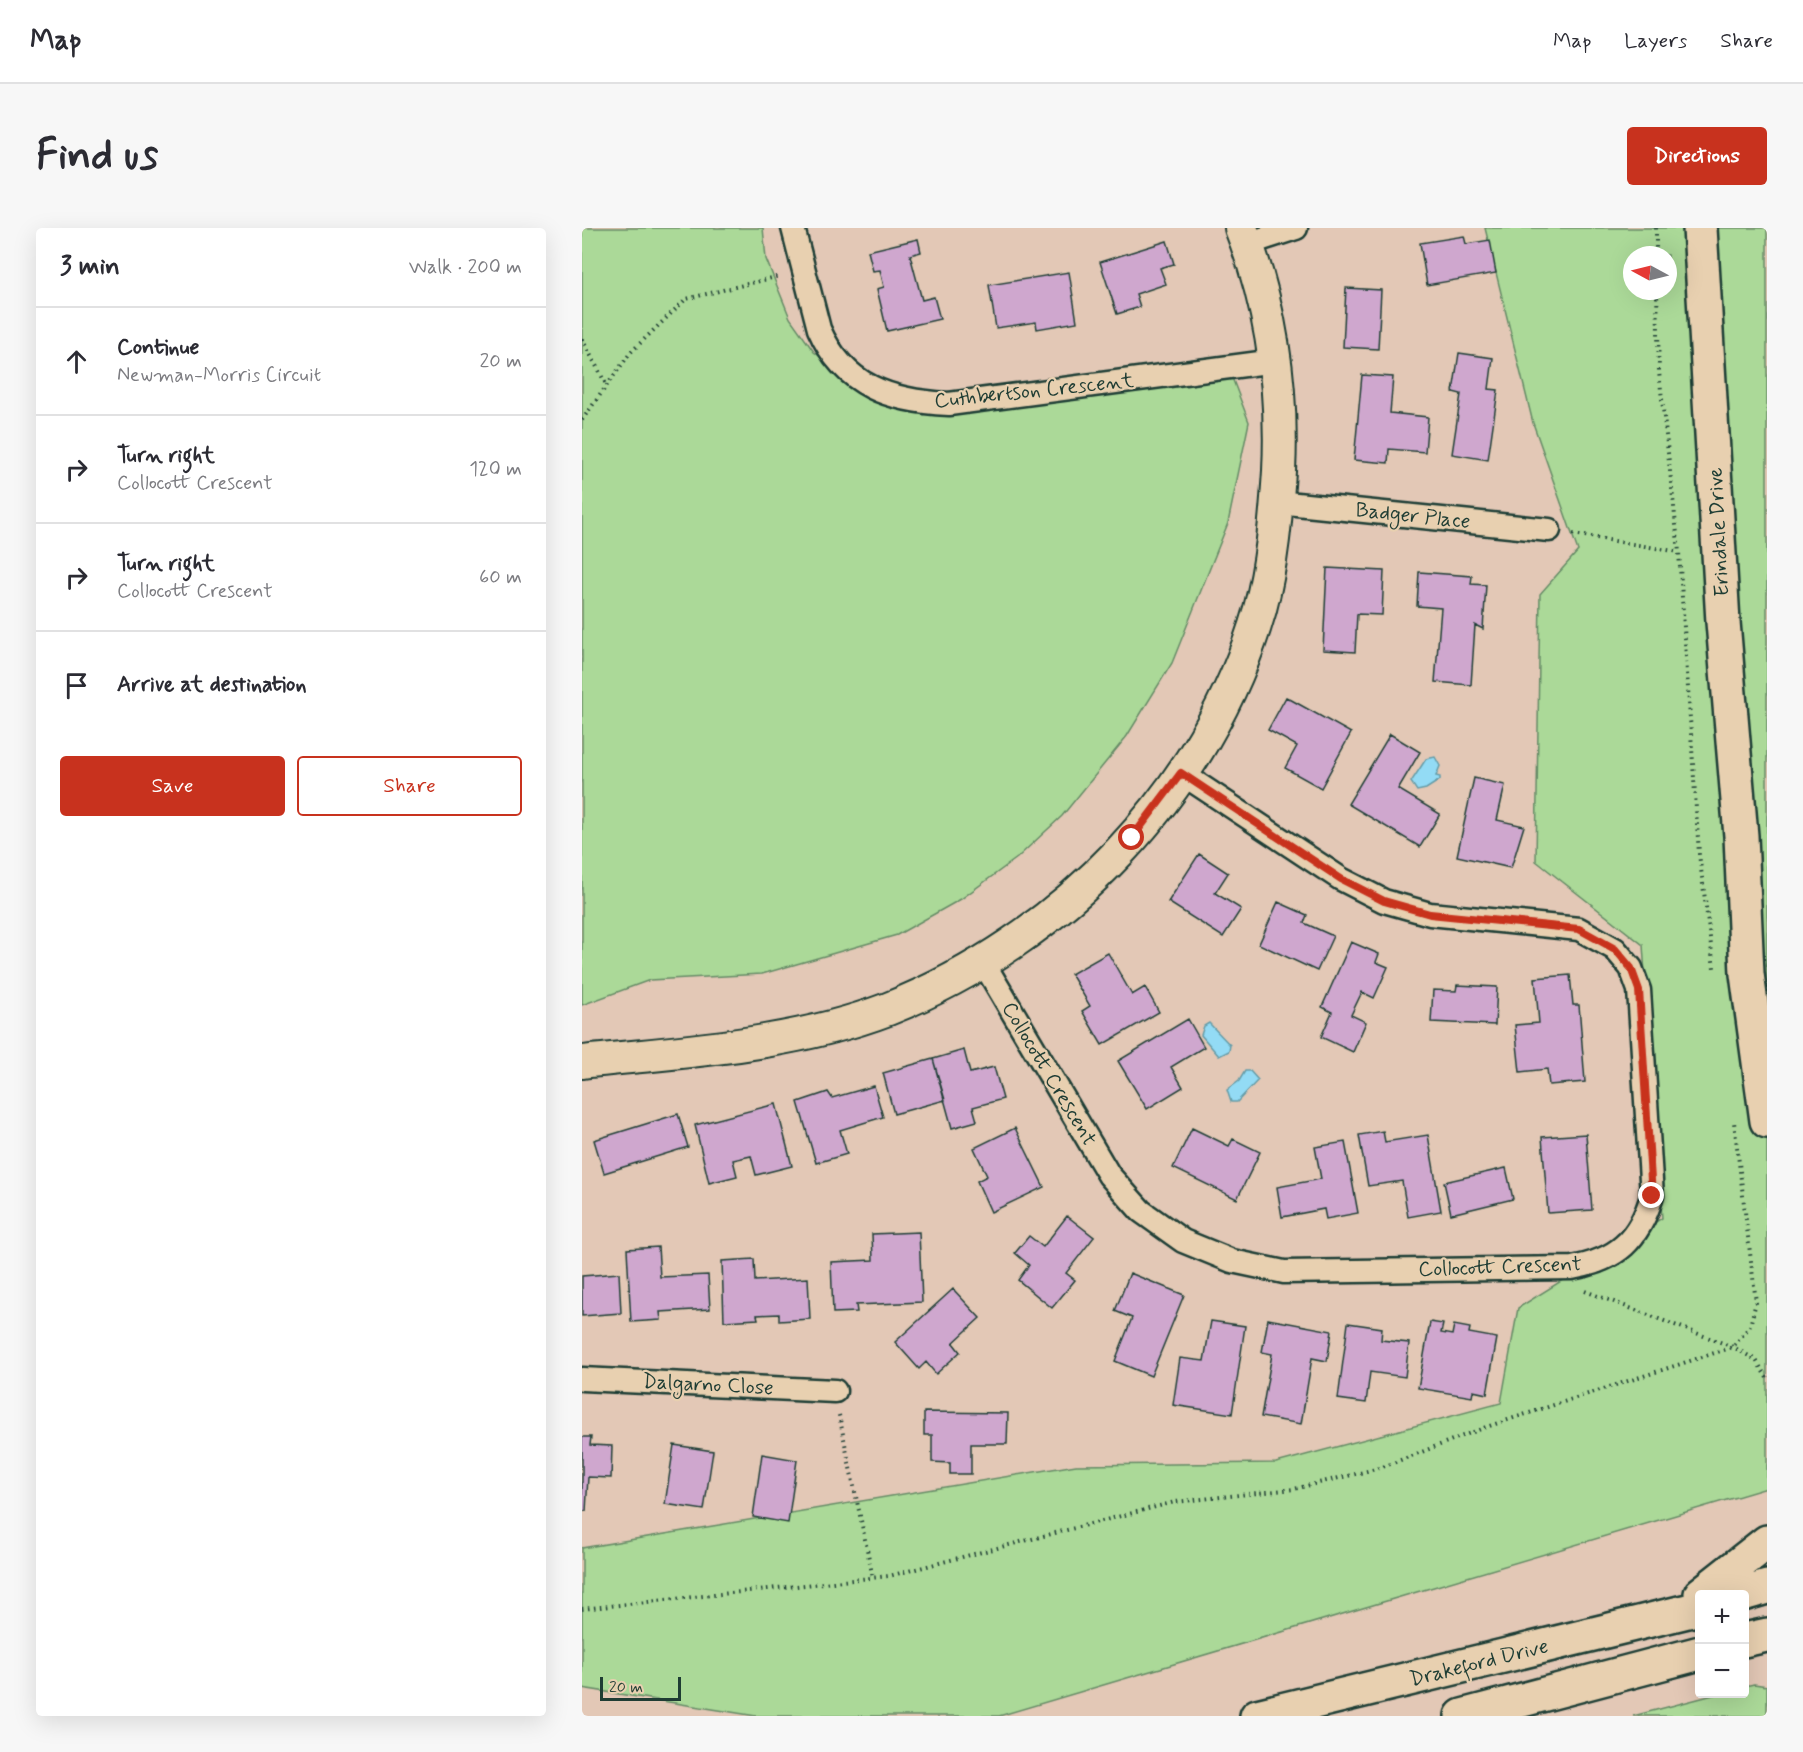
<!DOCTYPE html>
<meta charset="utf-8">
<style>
body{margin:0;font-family:Mynerve,sans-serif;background:#f7f7f7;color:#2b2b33}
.controls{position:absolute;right:18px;bottom:18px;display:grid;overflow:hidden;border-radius:6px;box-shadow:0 6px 24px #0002}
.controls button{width:54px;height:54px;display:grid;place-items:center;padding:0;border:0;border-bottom:2px solid #e1e1e2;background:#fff;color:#2b2b33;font:30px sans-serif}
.compass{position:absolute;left:1041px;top:18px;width:54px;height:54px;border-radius:50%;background:#fff;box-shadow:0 6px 24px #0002;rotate:277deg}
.scale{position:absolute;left:18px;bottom:15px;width:81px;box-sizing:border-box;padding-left:6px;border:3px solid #1f3d34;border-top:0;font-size:16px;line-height:21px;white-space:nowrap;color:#1f3d34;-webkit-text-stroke:4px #e8d0b0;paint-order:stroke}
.stop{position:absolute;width:18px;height:18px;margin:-14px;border:4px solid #c8321e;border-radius:50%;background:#fff}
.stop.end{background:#c8321e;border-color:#fff;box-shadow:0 2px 6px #0008}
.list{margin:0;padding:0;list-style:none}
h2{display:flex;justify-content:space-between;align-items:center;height:78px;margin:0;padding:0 24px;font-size:26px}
h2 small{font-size:20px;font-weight:400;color:#7c7c81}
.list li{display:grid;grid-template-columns:39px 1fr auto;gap:18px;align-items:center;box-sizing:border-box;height:108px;padding:0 24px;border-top:2px solid #e1e1e2}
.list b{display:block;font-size:22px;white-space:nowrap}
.list p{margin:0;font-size:20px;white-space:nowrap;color:#7c7c81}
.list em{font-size:20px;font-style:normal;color:#7c7c81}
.actions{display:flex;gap:12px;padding:18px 24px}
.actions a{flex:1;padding:14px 0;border:2px solid #c8321e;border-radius:6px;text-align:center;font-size:21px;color:#c8321e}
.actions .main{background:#c8321e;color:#fff}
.icon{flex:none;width:33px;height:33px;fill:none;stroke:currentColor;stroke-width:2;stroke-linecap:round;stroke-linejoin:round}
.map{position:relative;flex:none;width:1185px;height:1488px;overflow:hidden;border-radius:6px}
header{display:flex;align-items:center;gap:36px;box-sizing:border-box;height:84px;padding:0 30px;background:#fff;border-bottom:2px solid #e1e1e2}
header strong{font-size:28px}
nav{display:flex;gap:33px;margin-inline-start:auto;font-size:21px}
.intro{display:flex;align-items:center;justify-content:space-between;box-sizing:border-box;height:144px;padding:0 36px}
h1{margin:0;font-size:42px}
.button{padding:15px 27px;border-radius:6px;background:#c8321e;color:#fff;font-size:21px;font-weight:700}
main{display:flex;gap:36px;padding:0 36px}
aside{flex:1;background:#fff;border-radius:6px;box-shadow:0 6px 24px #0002}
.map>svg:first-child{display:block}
.green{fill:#abd998;stroke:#658b66;stroke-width:1.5;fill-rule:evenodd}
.water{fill:#93dbf5;stroke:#659ca8;stroke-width:1.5}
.building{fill:#cfa7ce;stroke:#1f3d34;stroke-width:1.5}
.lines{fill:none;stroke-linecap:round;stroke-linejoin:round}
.street-casing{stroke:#1f3d34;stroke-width:27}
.secondary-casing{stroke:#1f3d34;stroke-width:36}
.primary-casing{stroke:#1f3d34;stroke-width:38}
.highway-casing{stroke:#1f3d34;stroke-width:38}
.path{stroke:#1f3d34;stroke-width:4;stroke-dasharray:1.5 4.5;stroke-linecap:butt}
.street{stroke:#e8d0b0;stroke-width:22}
.secondary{stroke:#e8d0b0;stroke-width:32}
.primary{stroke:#e8d0b0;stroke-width:33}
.highway{stroke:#e8d0b0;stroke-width:33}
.route{stroke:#c8321e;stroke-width:8}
.labels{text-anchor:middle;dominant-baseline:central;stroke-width:4.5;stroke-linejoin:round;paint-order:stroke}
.street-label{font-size:21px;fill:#1f3d34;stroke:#e8d0b0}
</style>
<header>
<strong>Map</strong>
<nav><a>Map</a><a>Layers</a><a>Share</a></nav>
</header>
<div class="intro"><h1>Find us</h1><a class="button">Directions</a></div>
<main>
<aside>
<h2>3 min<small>Walk · 200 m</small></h2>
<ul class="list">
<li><svg class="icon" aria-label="ahead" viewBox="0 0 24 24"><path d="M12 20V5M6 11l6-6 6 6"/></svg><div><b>Continue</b><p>Newman-Morris Circuit</p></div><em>20 m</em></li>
<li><svg class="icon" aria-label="right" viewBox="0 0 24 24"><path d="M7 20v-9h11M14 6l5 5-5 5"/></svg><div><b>Turn right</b><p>Collocott Crescent</p></div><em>120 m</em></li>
<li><svg class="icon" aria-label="right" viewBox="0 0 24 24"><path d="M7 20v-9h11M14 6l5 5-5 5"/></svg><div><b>Turn right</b><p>Collocott Crescent</p></div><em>60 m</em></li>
<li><svg class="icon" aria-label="arrive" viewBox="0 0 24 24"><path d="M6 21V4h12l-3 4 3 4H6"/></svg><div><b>Arrive at destination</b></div></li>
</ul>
<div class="actions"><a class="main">Save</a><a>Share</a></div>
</aside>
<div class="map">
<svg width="1185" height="1488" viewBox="0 0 1185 1488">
<rect width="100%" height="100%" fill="#e3c8b6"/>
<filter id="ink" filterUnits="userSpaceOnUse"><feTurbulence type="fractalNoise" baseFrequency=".0167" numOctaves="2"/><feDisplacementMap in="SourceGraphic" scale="12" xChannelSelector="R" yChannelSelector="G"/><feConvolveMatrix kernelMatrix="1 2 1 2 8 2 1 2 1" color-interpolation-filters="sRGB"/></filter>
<g filter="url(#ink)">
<path class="green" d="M 0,0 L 181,0 L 184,31 L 208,90 L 232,124 L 272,153 L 314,170 L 646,139 L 667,194 L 646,295 L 590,435 L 545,508 L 480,588 L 435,630 L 379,671 L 315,707 L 180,746 L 68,752 L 0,777 Z
M 903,0 L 1185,0 L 1185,1260 L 417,1488 L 174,1488 L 0,1460 L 0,1320 L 494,1237 L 694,1235 L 919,1175 L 936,1080 L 1080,990 L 1061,717 L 954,633 L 958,366 L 996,323 L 951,195 ZM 1050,27 L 1086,27 L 1086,63 L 1050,63 Z
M 1172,1456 L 1185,1458 L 1185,1488 L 1051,1488 L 1135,1466 L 1162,1466 L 1163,1458 Z"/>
<path class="water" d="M 853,529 L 858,538 L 854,548 L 858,549 L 858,552 L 844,561 L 835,563 L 829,554 L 844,531 Z
M 627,795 L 648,817 L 647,823 L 637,828 L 619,807 L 622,798 Z
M 663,843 L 668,843 L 676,852 L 655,874 L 649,874 L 645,862 L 657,853 Z"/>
<path class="building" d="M 882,8 L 884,16 L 908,12 L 914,45 L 845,57 L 838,15 Z
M 336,11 L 339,24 L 328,27 L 340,72 L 352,69 L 358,91 L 305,103 L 295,61 L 302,59 L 298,42 L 291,43 L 286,23 Z
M 585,13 L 592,36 L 578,40 L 584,56 L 554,66 L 558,79 L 535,86 L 518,34 Z
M 487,44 L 495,94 L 455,101 L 454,94 L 414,100 L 407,57 Z
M 764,60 L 799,62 L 796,121 L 761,119 Z
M 877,125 L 911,130 L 907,161 L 916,162 L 906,232 L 870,226 L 879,166 L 871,164 Z
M 780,147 L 811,149 L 808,185 L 846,189 L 843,224 L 807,221 L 806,235 L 772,232 Z
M 745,340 L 802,343 L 800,387 L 775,386 L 773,424 L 741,422 Z
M 837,344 L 890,348 L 889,356 L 904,357 L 901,401 L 893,397 L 889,457 L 853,454 L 859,380 L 835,378 Z
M 704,469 L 769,505 L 739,560 L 703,540 L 715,518 L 686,502 Z
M 808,506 L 838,524 L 816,561 L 858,586 L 838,619 L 766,576 Z
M 892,550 L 923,557 L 915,592 L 942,598 L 929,640 L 875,628 Z
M 617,626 L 646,645 L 633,665 L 659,681 L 641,709 L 586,674 Z
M 696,674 L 725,687 L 722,695 L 751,708 L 735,743 L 677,716 Z
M 769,714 L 797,726 L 794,734 L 806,739 L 792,770 L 780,764 L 769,787 L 784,794 L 771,824 L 739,809 L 750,784 L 740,779 Z
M 526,725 L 550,767 L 563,759 L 577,784 L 520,817 L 500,783 L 508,778 L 489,746 Z
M 988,747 L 991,777 L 997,777 L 1003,854 L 967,857 L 965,841 L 938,844 L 933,797 L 957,795 L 953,750 Z
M 875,757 L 915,759 L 913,797 L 849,794 L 851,762 L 874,763 Z
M 606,791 L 622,819 L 589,839 L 601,859 L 565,881 L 536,833 Z
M 382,822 L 388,845 L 412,839 L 421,871 L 391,879 L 395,893 L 370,900 L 351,831 Z
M 351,831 L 363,872 L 312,886 L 301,845 Z
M 292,858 L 301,889 L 258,902 L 265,926 L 234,935 L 216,874 L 246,864 L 250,870 Z
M 194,876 L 210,938 L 174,947 L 169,928 L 151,932 L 155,948 L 127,955 L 113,897 Z
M 96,886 L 106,919 L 22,945 L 12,912 Z
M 433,900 L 462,959 L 409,984 L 395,953 L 405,948 L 392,920 Z
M 610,900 L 647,918 L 651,911 L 678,924 L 655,971 L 591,940 Z
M 801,903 L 803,914 L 846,907 L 859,983 L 826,989 L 820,953 L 786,958 L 777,907 Z
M 1004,906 L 1010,982 L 966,985 L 960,909 Z
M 763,914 L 776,985 L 744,991 L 742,981 L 700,989 L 695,959 L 739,951 L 733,919 Z
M 924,940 L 931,971 L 869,986 L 862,954 Z
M 485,988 L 512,1009 L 484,1045 L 493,1052 L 470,1080 L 436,1052 L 447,1037 L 433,1025 L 447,1008 L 461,1019 Z
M 337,1004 L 340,1074 L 274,1077 L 275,1084 L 251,1085 L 249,1034 L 291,1032 L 290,1006 Z
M 76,1019 L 78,1049 L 126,1047 L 128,1081 L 78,1084 L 79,1092 L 49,1094 L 45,1021 Z
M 172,1031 L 173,1053 L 226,1050 L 228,1091 L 197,1093 L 197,1086 L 175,1087 L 176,1091 L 142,1093 L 140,1033 Z
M 37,1045 L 39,1085 L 0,1088 L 0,1048 Z
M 548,1045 L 602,1067 L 569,1148 L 533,1133 L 550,1090 L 533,1083 Z
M 371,1061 L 398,1090 L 371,1115 L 378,1124 L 354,1146 L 344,1134 L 337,1141 L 313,1114 Z
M 686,1091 L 750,1103 L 745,1133 L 730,1130 L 719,1196 L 679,1189 L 690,1126 L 680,1124 Z
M 629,1093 L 663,1098 L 650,1186 L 591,1177 L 598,1130 L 622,1133 Z
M 848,1094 L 861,1096 L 859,1105 L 870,1107 L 872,1097 L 888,1100 L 887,1105 L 915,1110 L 905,1166 L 891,1163 L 890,1169 L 836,1160 Z
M 766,1095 L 800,1100 L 799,1112 L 827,1115 L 823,1149 L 788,1144 L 784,1175 L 756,1171 Z
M 342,1184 L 426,1185 L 425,1216 L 389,1216 L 389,1246 L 368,1246 L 368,1235 L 350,1234 L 350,1207 L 342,1207 Z
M 0,1209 L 9,1209 L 8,1217 L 30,1218 L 29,1250 L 6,1249 L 4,1283 L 0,1283 Z
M 92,1217 L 131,1223 L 122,1282 L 83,1276 Z
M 180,1226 L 215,1232 L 206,1295 L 171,1289 Z"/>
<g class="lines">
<g class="street-casing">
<path id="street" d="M 211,0 L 237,101 C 262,159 309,173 367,176 L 693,133
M 665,16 L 714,0
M 695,274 L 967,302
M 401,734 L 527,947 L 559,983 L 601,1013 L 650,1033 L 702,1044 L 990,1040 C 1035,1032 1057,1012 1070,968 L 1057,762 L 1049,740 L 1033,721 L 997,701 L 848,686 L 802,673 L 759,651 L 599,545
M 0,1151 L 253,1163"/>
</g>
<g class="secondary-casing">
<path id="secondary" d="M 0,834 C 102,823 209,818 306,781 C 480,712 626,563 678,381 C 690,336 694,289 697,243 C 701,161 689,77 659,0"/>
</g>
<g class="primary-casing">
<path id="primary" d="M 1118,0 L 1141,394 L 1159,608 L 1165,746 L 1185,893"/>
</g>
<g class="highway-casing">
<path id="highway" d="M 1119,1366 L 1185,1314
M 1161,1366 L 1185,1359
M 1162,1412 L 1185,1407
M 675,1488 L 1118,1380
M 880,1488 L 1118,1425"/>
</g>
<path class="path" d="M 1074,0 L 1074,27
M 1075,63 L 1077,144 L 1097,324 L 1117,626 L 1132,740
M 0,111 L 25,158
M 0,192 L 49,124 L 104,71 L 198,48
M 991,306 L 1097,324
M 1003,1063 L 1151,1119 L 1174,1132 L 1185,1150
M 257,1187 L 291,1350
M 0,1381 L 307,1348 L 593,1274 L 712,1261 L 798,1240 L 904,1199 L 1151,1119 L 1168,1098 L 1174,1074 L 1152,894"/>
<use href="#street" class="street"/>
<use href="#secondary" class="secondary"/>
<use href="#primary" class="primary"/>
<use href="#highway" class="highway"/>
</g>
</g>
<g class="lines" filter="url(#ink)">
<path class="route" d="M 550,610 L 599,545 L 759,651 L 802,673 L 848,686 L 997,701 L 1033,721 L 1049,740 L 1057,762 L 1070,968"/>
</g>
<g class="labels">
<g class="street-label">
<text transform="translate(452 163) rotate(-6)">Cuthbertson Crescent</text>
<text transform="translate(831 288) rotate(6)">Badger Place</text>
<text transform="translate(1137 304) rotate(-93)">Erindale Drive</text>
<text transform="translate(467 846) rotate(59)">Collocott Crescent</text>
<text transform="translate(918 1039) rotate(-2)">Collocott Crescent</text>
<text transform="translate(126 1157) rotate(3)">Dalgarno Close</text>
<text transform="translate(897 1435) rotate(-14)">Drakeford Drive</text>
</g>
</g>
</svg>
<div class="controls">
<button>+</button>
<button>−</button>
</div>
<svg class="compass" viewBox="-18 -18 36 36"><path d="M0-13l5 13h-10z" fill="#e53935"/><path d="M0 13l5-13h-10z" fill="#7c7c81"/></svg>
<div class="scale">20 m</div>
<div class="stop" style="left:550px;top:610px"></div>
<div class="stop end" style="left:1070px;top:968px"></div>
</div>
</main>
